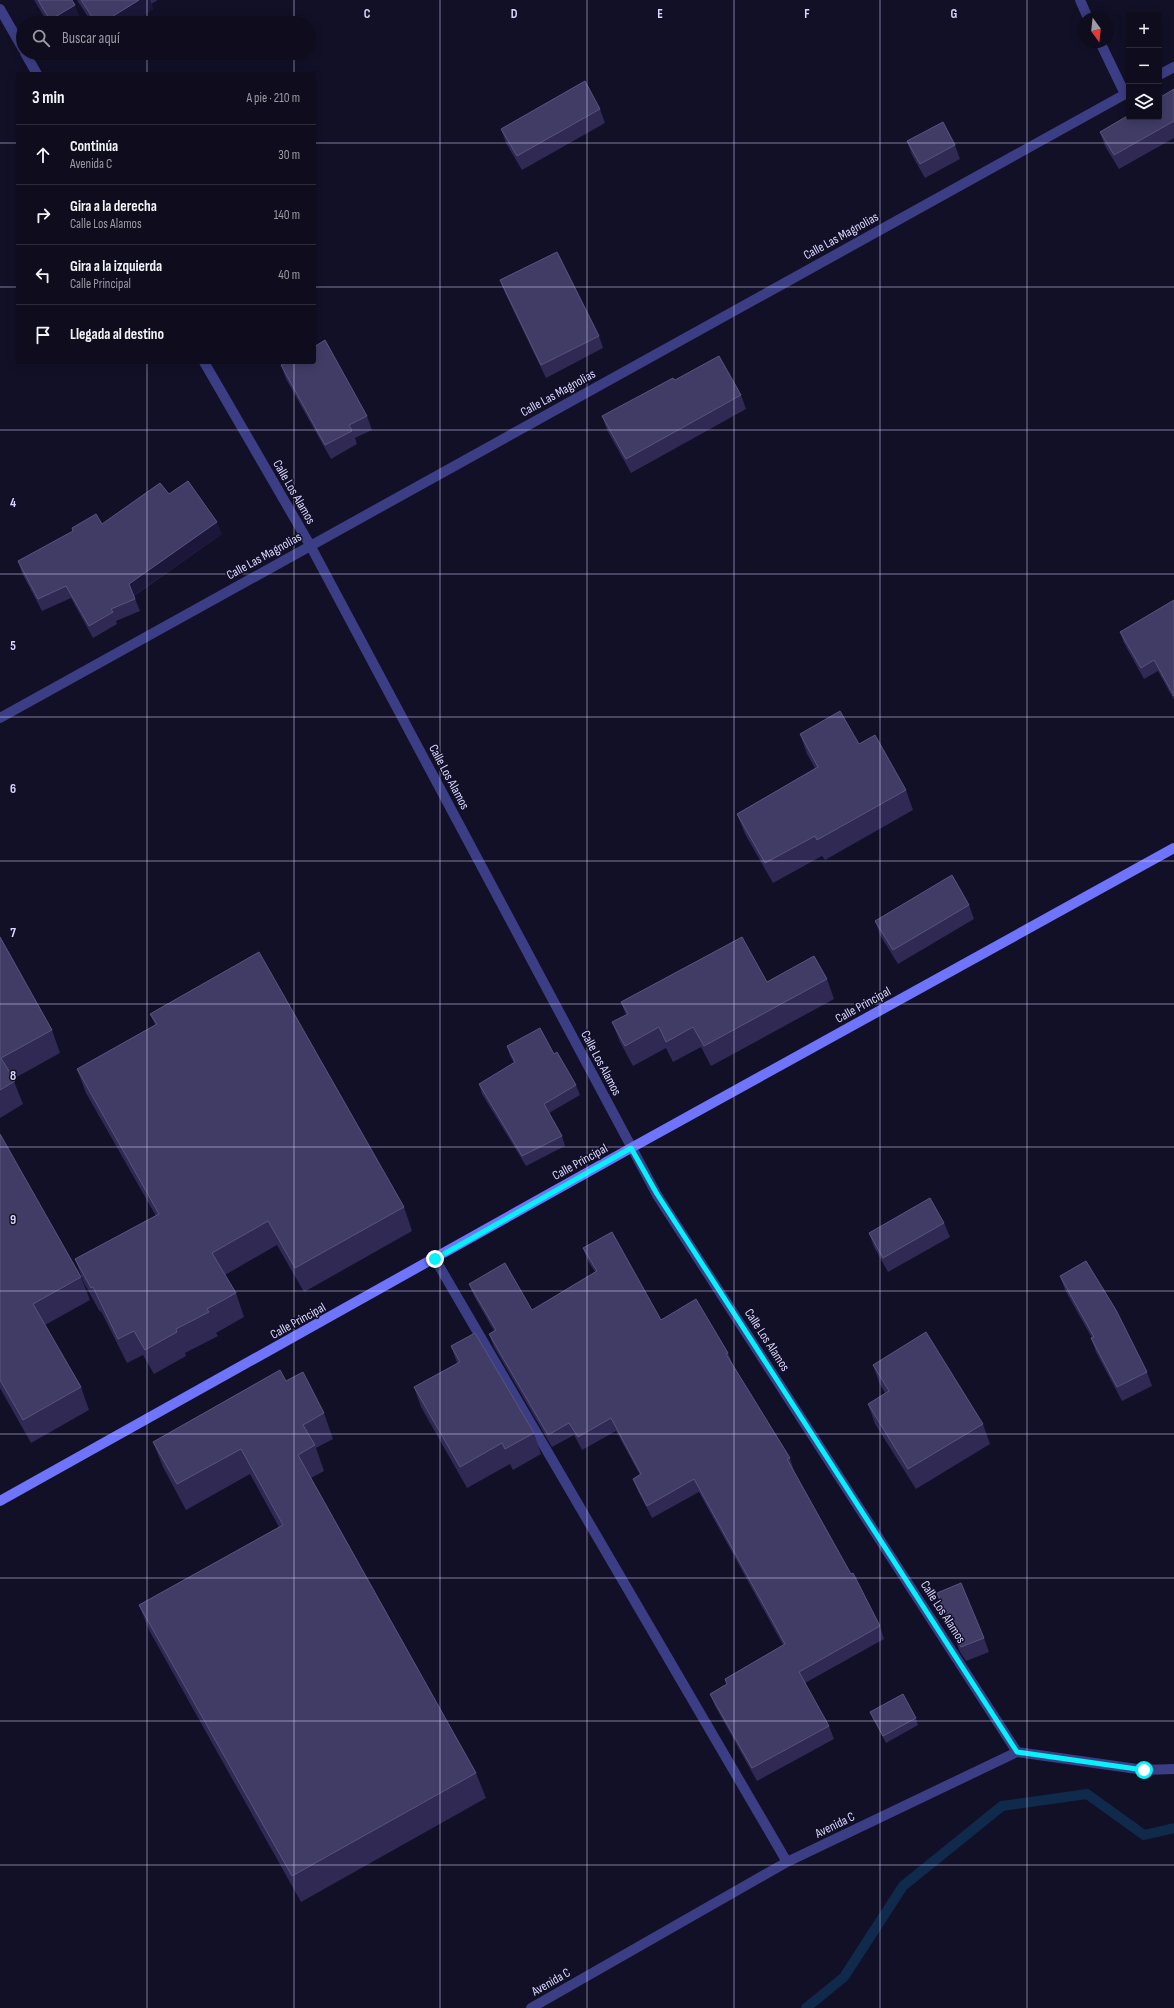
<!DOCTYPE html>
<html lang="es">
<meta charset="utf-8">
<style>
body{margin:0;font-family:"Sofia Sans Condensed",sans-serif;background:#171526;color:#f1f3f6}
.controls{position:absolute;right:12px;top:12px;display:grid;overflow:hidden;border-radius:4px;box-shadow:0 2px 10px #0003}
.controls button{width:36px;height:36px;display:grid;place-items:center;padding:0;border:0;border-bottom:1px solid #2e2c3b;background:#0e0c1d;color:#f1f3f6;font:20px sans-serif}
.compass{position:absolute;left:1078px;top:12px;width:36px;height:36px;border-radius:50%;background:#0e0c1d;box-shadow:0 2px 10px #0003;rotate:165deg}
.stop{position:absolute;width:12px;height:12px;margin:-9px;border:3px solid #06f2fb;border-radius:50%;background:#fff}
.stop.end{background:#06f2fb;border-color:#fff;box-shadow:0 1px 4px #0008}
.list{margin:0;padding:0;list-style:none}
h2{display:flex;justify-content:space-between;align-items:center;height:52px;margin:0;padding:0 16px;font-size:17px}
h2 small{font-size:13px;font-weight:400;color:#9b9ba4}
.list li{display:grid;grid-template-columns:26px 1fr auto;gap:12px;align-items:center;box-sizing:border-box;height:60px;padding:0 16px;border-top:1px solid #2e2c3b}
.list b{display:block;font-size:15px;white-space:nowrap}
.list p{margin:0;font-size:13px;white-space:nowrap;color:#9b9ba4}
.list em{font-size:13px;font-style:normal;color:#9b9ba4}
.icon{flex:none;width:22px;height:22px;fill:none;stroke:currentColor;stroke-width:2;stroke-linecap:round;stroke-linejoin:round}
.map{position:relative;flex:none;width:1174px;height:2008px;overflow:hidden}
.search{position:absolute;background:#0e0c1d;box-shadow:0 2px 10px #0003;left:16px;top:16px;width:300px;height:44px;display:flex;align-items:center;gap:10px;box-sizing:border-box;padding:0 14px;border-radius:22px;color:#9b9ba4;font-size:15px}
.panel{position:absolute;background:#0e0c1d;box-shadow:0 2px 10px #0003;left:16px;top:72px;width:300px;height:292px;border-radius:4px}
.map>svg:first-child{display:block}
.lines{fill:none;stroke-linecap:round;stroke-linejoin:round}
.stream{stroke:#0f2a4b;stroke-width:10}
.lane{stroke:#3c3e85;stroke-width:10}
.street{stroke:#3c3e85;stroke-width:10}
.secondary{stroke:#6f74fd;stroke-width:10}
.wall{fill:#2f2954}
.shaded-wall{fill:#1c173a}
.building{fill:#413c66;stroke:#59547e}
.route{stroke:#06f2fb;stroke-width:5}
.grid{fill:none;stroke:#d8d6fe;stroke-width:1;stroke-opacity:0.55}
.labels{text-anchor:middle;dominant-baseline:central;stroke-width:3;stroke-linejoin:round;paint-order:stroke}
.street-label{font-size:13px;fill:#d8d6fe;stroke:#121027}
.grid-label{font-size:13px;text-anchor:middle;font-weight:bold;fill:#d8d6fe;stroke:#121027;stroke-width:3;stroke-linejoin:round;paint-order:stroke}
</style>
<div class="map">
<svg width="1174" height="2008" viewBox="0 0 1174 2008">
<rect width="100%" height="100%" fill="#121027"/>
<g class="lines">
<path class="stream" d="M 806,2008 L 844,1977 L 903,1886 L 1002,1806 L 1087,1794 L 1144,1835 L 1174,1828"/>
<path class="lane" d="M 1080,0 L 1088,18
M 1100,42 L 1125,94"/>
<path class="street" d="M 0,9 L 23,49
M 25,53 L 37,74
M 1159,75 L 1174,67
M 204,362 L 310,545 L 657,1195 L 1017,1752
M 0,718 L 1129,92
M 435,1259 L 787,1862
M 531,2008 L 787,1862 L 1017,1752 L 1144,1770 L 1174,1769"/>
<path class="secondary" d="M 0,1501 L 631,1148 L 1174,848"/>
</g>
<path class="wall" d="M 34,0 L 72,0 L 80,19 L 73,23 L 48,23 Z
M 77,0 L 158,0 L 151,4 L 153,9 L 131,23 L 92,23 Z
M 1174,89 L 1174,138 L 1119,169 L 1105,146 L 1100,132 Z
M 600,109 L 605,123 L 522,170 L 506,143 L 501,129 Z
M 907,141 L 955,145 L 960,159 L 925,178 L 912,155 Z
M 500,280 L 599,336 L 603,348 L 546,378 L 505,293 Z
M 281,365 L 367,416 L 372,430 L 355,438 L 357,444 L 331,459 L 286,379 Z
M 675,380 L 741,395 L 746,409 L 631,473 L 607,430 L 602,416 Z
M 169,494 L 222,534 L 134,596 L 140,611 L 116,621 L 117,624 L 93,638 L 71,598 L 42,611 L 22,573 L 18,561 L 73,531 L 72,528 L 102,524 Z
M 1174,600 L 1174,700 L 1158,671 L 1144,679 L 1124,643 L 1120,632 Z
M 800,734 L 859,744 L 906,790 L 913,810 L 825,860 L 822,856 L 773,883 L 745,834 L 737,814 L 815,768 L 807,754 Z
M 969,905 L 974,919 L 898,964 L 880,935 L 875,921 Z
M 0,937 L 52,1030 L 60,1053 L 13,1079 L 23,1104 L 0,1118 Z
M 827,979 L 834,999 L 711,1066 L 701,1047 L 673,1062 L 666,1048 L 633,1066 L 620,1042 L 612,1022 L 626,1015 L 621,1002 L 767,982 Z
M 150,1014 L 404,1207 L 412,1231 L 304,1292 L 277,1245 L 225,1275 L 236,1293 L 244,1317 L 216,1333 L 218,1336 L 185,1353 L 186,1356 L 154,1374 L 143,1355 L 127,1363 L 101,1311 L 100,1312 L 84,1283 L 75,1259 L 156,1216 L 86,1093 L 77,1069 L 155,1025 Z
M 507,1046 L 554,1054 L 576,1085 L 580,1095 L 549,1113 L 562,1136 L 565,1146 L 526,1166 L 482,1094 L 479,1084 L 514,1063 L 510,1056 Z
M 0,1134 L 81,1277 L 90,1300 L 45,1325 L 81,1387 L 89,1410 L 31,1443 L 0,1388 Z
M 944,1223 L 950,1237 L 888,1272 L 874,1247 L 869,1233 Z
M 583,1248 L 661,1320 L 728,1353 L 733,1365 L 790,1458 L 794,1471 L 880,1626 L 884,1639 L 805,1683 L 829,1726 L 834,1739 L 757,1781 L 715,1706 L 710,1694 L 727,1684 L 725,1679 L 783,1645 L 699,1492 L 652,1518 L 638,1491 L 633,1479 L 640,1475 L 616,1431 L 582,1450 L 574,1435 L 552,1447 L 494,1347 L 489,1334 L 494,1331 L 474,1296 L 469,1284 L 532,1310 L 595,1272 L 588,1261 Z
M 1060,1276 L 1147,1372 L 1152,1386 L 1122,1401 L 1096,1352 L 1091,1338 L 1092,1338 L 1065,1290 Z
M 451,1346 L 534,1433 L 541,1454 L 513,1470 L 510,1464 L 467,1488 L 421,1407 L 414,1387 L 457,1363 Z
M 873,1365 L 983,1424 L 990,1444 L 916,1489 L 875,1424 L 868,1404 L 885,1393 L 880,1385 Z
M 286,1381 L 324,1413 L 333,1439 L 316,1448 L 324,1471 L 311,1478 L 476,1773 L 486,1798 L 301,1902 L 149,1630 L 139,1605 L 279,1527 L 250,1474 L 186,1510 L 163,1467 L 153,1442 Z
M 937,1593 L 984,1638 L 989,1652 L 966,1661 L 960,1652 Z
M 870,1712 L 916,1718 L 918,1725 L 886,1743 L 873,1719 Z"/>
<path class="shaded-wall" d="M 139,0 L 150,0 L 153,9 L 131,23 L 102,23 Z
M 75,5 L 80,19 L 73,23 L 51,23 L 50,20 Z
M 217,522 L 222,534 L 133,596 L 129,584 Z"/>
<path class="building" d="M 38,0 L 72,0 L 75,5 L 50,20 Z
M 81,0 L 139,0 L 102,23 L 96,23 Z
M 585,81 L 600,109 L 517,156 L 501,129 Z
M 1174,89 L 1174,121 L 1114,155 L 1100,132 L 1129,115 L 1129,117 L 1159,117 L 1159,98 Z
M 943,122 L 955,145 L 920,164 L 907,141 Z
M 557,252 L 599,336 L 541,365 L 500,280 Z
M 325,340 L 367,416 L 349,425 L 352,431 L 325,445 L 281,365 L 287,362 L 314,362 L 314,347 Z
M 719,356 L 741,395 L 626,459 L 602,416 L 673,378 L 675,380 Z
M 188,481 L 217,522 L 129,584 L 135,599 L 111,609 L 113,612 L 89,626 L 66,586 L 38,599 L 18,561 L 73,531 L 72,528 L 96,514 L 102,524 L 160,483 L 169,494 Z
M 1174,600 L 1174,696 L 1154,660 L 1141,668 L 1120,632 Z
M 840,711 L 859,744 L 875,735 L 906,790 L 817,840 L 815,836 L 765,863 L 737,814 L 818,767 L 800,734 Z
M 952,875 L 969,905 L 893,950 L 875,921 Z
M 0,937 L 52,1030 L 1,1058 L 15,1081 L 0,1090 Z
M 742,937 L 767,982 L 814,956 L 827,979 L 704,1046 L 693,1027 L 666,1042 L 659,1027 L 625,1046 L 612,1022 L 628,1014 L 621,1002 Z
M 259,952 L 404,1207 L 295,1268 L 268,1221 L 212,1253 L 236,1293 L 207,1309 L 209,1312 L 176,1329 L 177,1332 L 145,1350 L 134,1331 L 118,1339 L 93,1287 L 91,1288 L 75,1259 L 159,1214 L 77,1069 L 157,1024 L 150,1014 Z
M 540,1028 L 554,1054 L 557,1052 L 576,1085 L 544,1104 L 562,1136 L 522,1156 L 479,1084 L 515,1062 L 507,1046 Z
M 0,1134 L 81,1277 L 33,1304 L 81,1387 L 23,1420 L 0,1380 Z
M 930,1198 L 944,1223 L 883,1258 L 869,1233 Z
M 612,1232 L 661,1320 L 696,1299 L 728,1353 L 726,1354 L 790,1458 L 787,1459 L 851,1574 L 853,1573 L 880,1626 L 799,1672 L 829,1726 L 752,1768 L 710,1694 L 727,1684 L 725,1679 L 785,1644 L 694,1479 L 647,1506 L 633,1479 L 641,1474 L 611,1418 L 578,1437 L 569,1423 L 548,1435 L 489,1334 L 496,1330 L 469,1284 L 505,1263 L 532,1310 L 597,1271 L 583,1248 Z
M 1086,1261 L 1116,1310 L 1147,1372 L 1117,1387 L 1091,1338 L 1094,1337 L 1060,1276 Z
M 926,1332 L 983,1424 L 908,1469 L 868,1404 L 889,1391 L 873,1365 Z
M 475,1333 L 534,1433 L 505,1449 L 502,1443 L 460,1467 L 414,1387 L 460,1362 L 451,1346 Z
M 280,1370 L 286,1381 L 303,1372 L 324,1413 L 303,1425 L 315,1445 L 298,1455 L 476,1773 L 292,1876 L 139,1605 L 283,1525 L 241,1449 L 177,1484 L 153,1442 Z
M 961,1583 L 984,1638 L 961,1647 L 955,1638 L 937,1593 Z
M 903,1694 L 916,1718 L 883,1736 L 870,1712 Z"/>
<g class="lines">
<path class="route" d="M 435,1259 L 631,1148 L 657,1194 L 1017,1752 L 1144,1770"/>
</g>
<path class="grid" d="M 147,0 L 147,23M 294,0 L 294,23M 440,0 L 440,2008M 587,0 L 587,2008M 734,0 L 734,2008M 880,0 L 880,2008M 1027,0 L 1027,2008M 147,53 L 147,74M 294,53 L 294,74M 0,143 L 18,143M 314,143 L 1174,143M 0,287 L 18,287M 314,287 L 1174,287M 147,362 L 147,2008M 294,362 L 294,2008M 0,430 L 1174,430M 0,574 L 1174,574M 0,717 L 1174,717M 0,861 L 1174,861M 0,1004 L 1174,1004M 0,1147 L 1174,1147M 0,1291 L 1174,1291M 0,1434 L 1174,1434M 0,1578 L 1174,1578M 0,1721 L 1174,1721M 0,1865 L 1174,1865"/>
<g class="labels">
<g class="street-label">
<text transform="translate(841 236) rotate(-29)">Calle Las Magnolias</text>
<text transform="translate(558 393) rotate(-29)">Calle Las Magnolias</text>
<text transform="translate(294 492) rotate(60)">Calle Los Alamos</text>
<text transform="translate(264 556) rotate(-29)">Calle Las Magnolias</text>
<text transform="translate(449 777) rotate(62)">Calle Los Alamos</text>
<text transform="translate(863 1005) rotate(-29)">Calle Principal</text>
<text transform="translate(601 1063) rotate(62)">Calle Los Alamos</text>
<text transform="translate(580 1162) rotate(-29)">Calle Principal</text>
<text transform="translate(298 1321) rotate(-29)">Calle Principal</text>
<text transform="translate(767 1340) rotate(57)">Calle Los Alamos</text>
<text transform="translate(943 1612) rotate(57)">Calle Los Alamos</text>
<text transform="translate(835 1825) rotate(-26)">Avenida C</text>
<text transform="translate(551 1982) rotate(-30)">Avenida C</text>
</g>
</g>
<g class="grid-label">
<text x="367" y="18">C</text>
<text x="514" y="18">D</text>
<text x="660" y="18">E</text>
<text x="807" y="18">F</text>
<text x="954" y="18">G</text>
<text x="13" y="507">4</text>
<text x="13" y="650">5</text>
<text x="13" y="793">6</text>
<text x="13" y="937">7</text>
<text x="13" y="1080">8</text>
<text x="13" y="1224">9</text>
</g>
</svg>
<div class="controls">
<button>+</button>
<button>−</button>
<button><svg class="icon" aria-label="layers" viewBox="0 0 24 24"><path d="M12 4l9 5-9 5-9-5zM3 14l9 5 9-5"/></svg></button>
</div>
<svg class="compass" viewBox="-18 -18 36 36"><path d="M0-13l5 13h-10z" fill="#e53935"/><path d="M0 13l5-13h-10z" fill="#9b9ba4"/></svg>
<div class="stop" style="left:1144px;top:1770px"></div>
<div class="stop end" style="left:435px;top:1259px"></div>
<div class="search"><svg class="icon" aria-label="search" viewBox="0 0 24 24"><circle cx="10" cy="10" r="6"/><path d="M15 15l6 6"/></svg>Buscar aquí</div>
<section class="panel">
<h2>3 min<small>A pie · 210 m</small></h2>
<ul class="list">
<li><svg class="icon" aria-label="ahead" viewBox="0 0 24 24"><path d="M12 20V5M6 11l6-6 6 6"/></svg><div><b>Continúa</b><p>Avenida C</p></div><em>30 m</em></li>
<li><svg class="icon" aria-label="right" viewBox="0 0 24 24"><path d="M7 20v-9h11M14 6l5 5-5 5"/></svg><div><b>Gira a la derecha</b><p>Calle Los Alamos</p></div><em>140 m</em></li>
<li><svg class="icon" aria-label="left" viewBox="0 0 24 24"><path d="M17 20v-9H6M10 6l-5 5 5 5"/></svg><div><b>Gira a la izquierda</b><p>Calle Principal</p></div><em>40 m</em></li>
<li><svg class="icon" aria-label="arrive" viewBox="0 0 24 24"><path d="M6 21V4h12l-3 4 3 4H6"/></svg><div><b>Llegada al destino</b></div></li>
</ul>
</section>
</div>
